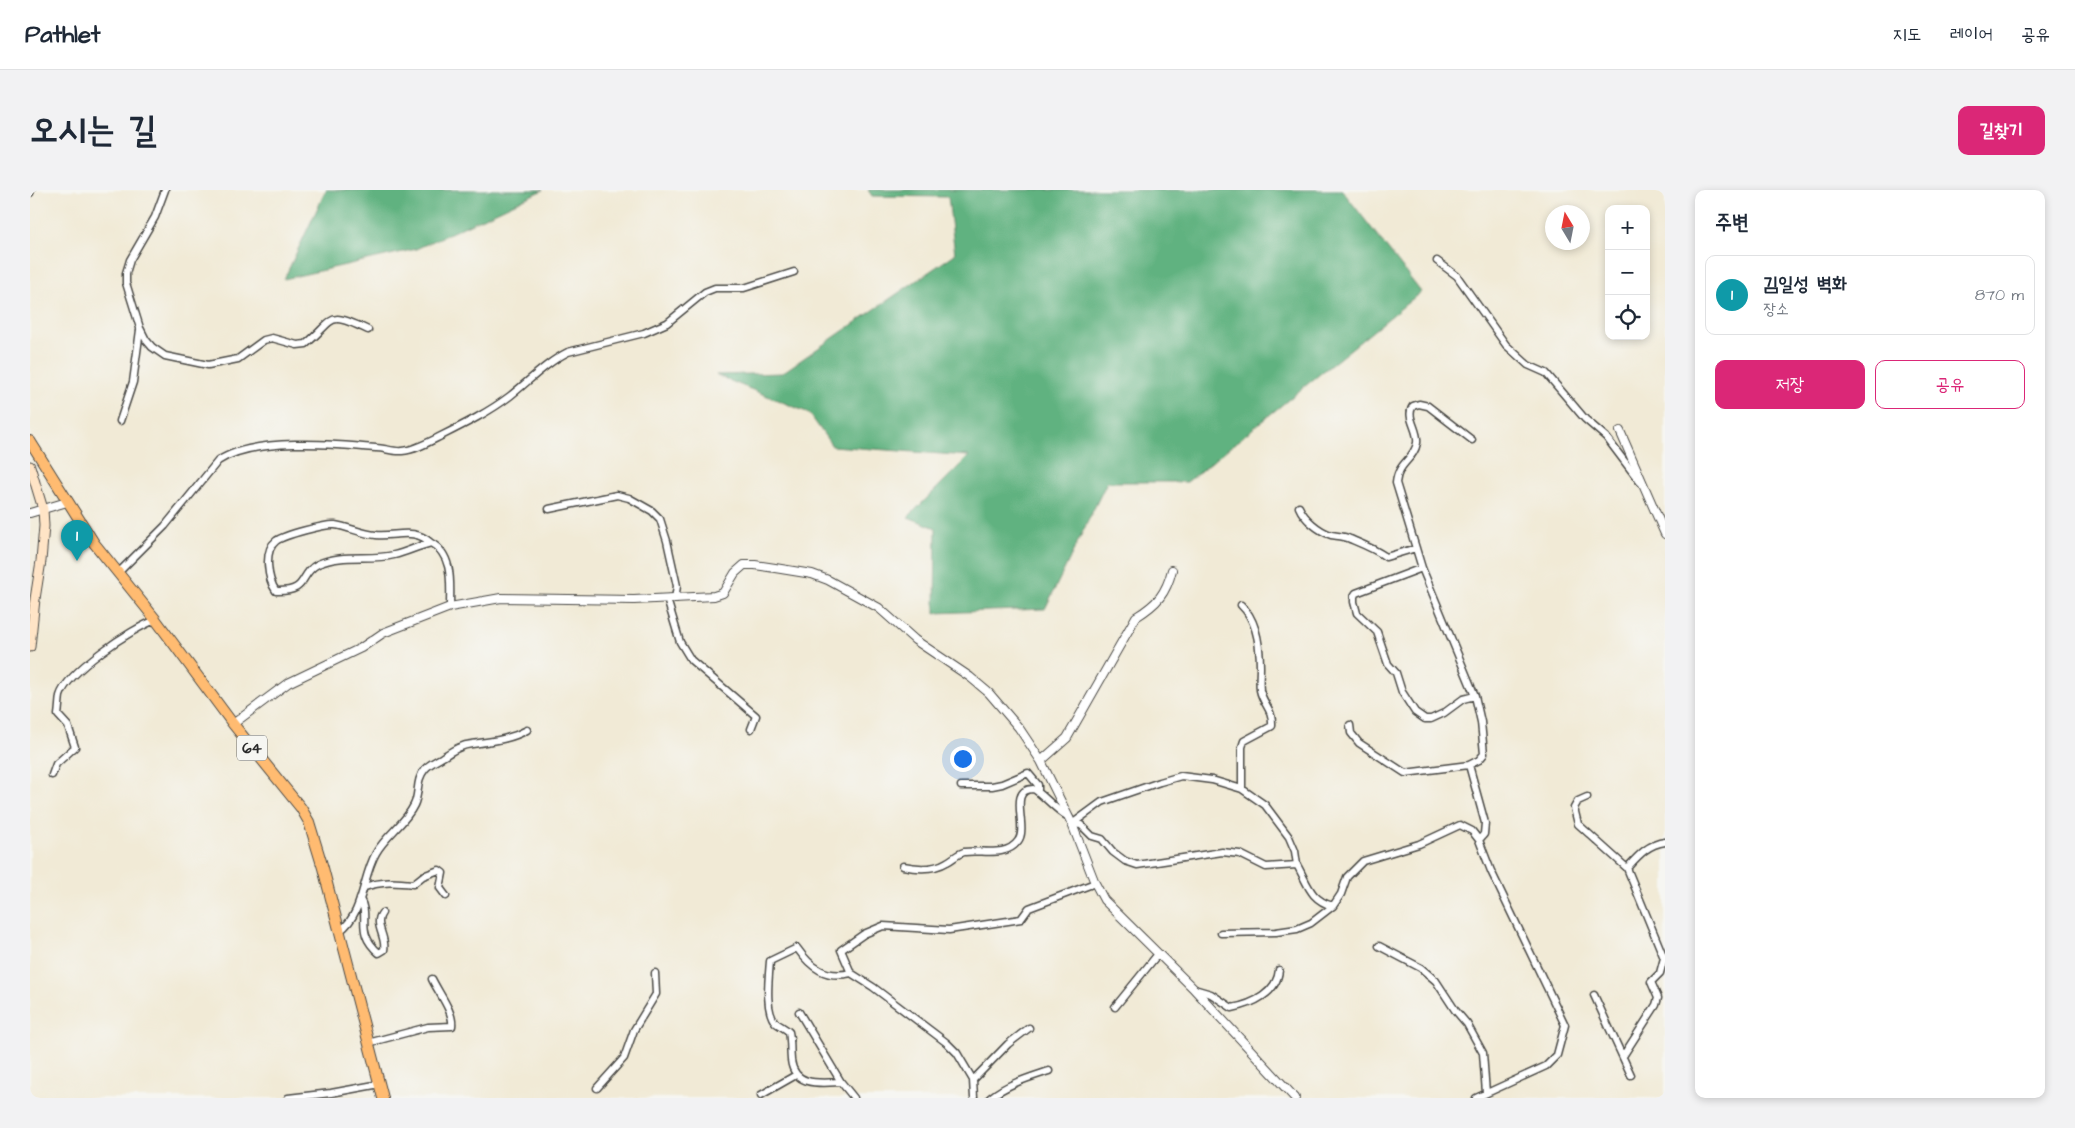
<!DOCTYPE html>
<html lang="ko">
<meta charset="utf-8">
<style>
body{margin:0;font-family:"Architects Daughter","Poor Story",sans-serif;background:#f2f2f3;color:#1f2937}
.controls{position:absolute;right:15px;top:15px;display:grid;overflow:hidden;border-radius:10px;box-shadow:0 2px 8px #0003}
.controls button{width:45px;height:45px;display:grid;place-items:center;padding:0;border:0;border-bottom:1px solid #e0e1e3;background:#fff;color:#1f2937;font:25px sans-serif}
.compass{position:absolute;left:1515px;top:15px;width:45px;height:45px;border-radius:50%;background:#fff;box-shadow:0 2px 8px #0003;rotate:350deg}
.you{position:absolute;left:932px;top:568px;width:18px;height:18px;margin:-12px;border:4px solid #fff;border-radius:50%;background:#1a73e8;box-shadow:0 0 0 8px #1a73e833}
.badge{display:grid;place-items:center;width:32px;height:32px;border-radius:50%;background:#db2777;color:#fff;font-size:16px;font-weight:700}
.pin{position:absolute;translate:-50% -41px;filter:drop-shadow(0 1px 2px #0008)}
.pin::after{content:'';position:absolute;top:26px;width:18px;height:15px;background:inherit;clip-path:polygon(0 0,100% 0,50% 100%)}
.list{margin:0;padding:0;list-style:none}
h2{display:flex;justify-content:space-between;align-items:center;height:65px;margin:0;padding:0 20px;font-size:21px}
h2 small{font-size:16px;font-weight:400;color:#747a83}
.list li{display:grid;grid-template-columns:32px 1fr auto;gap:15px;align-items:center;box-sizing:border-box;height:80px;margin:0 10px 10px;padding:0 10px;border:1px solid #e0e1e3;border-radius:10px}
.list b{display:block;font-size:19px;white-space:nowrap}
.list p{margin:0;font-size:16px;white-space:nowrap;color:#747a83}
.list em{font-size:16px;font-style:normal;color:#747a83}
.actions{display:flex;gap:10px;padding:15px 20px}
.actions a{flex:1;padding:11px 0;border:1px solid #db2777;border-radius:10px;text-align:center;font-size:18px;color:#db2777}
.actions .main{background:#db2777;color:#fff}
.icon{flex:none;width:28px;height:28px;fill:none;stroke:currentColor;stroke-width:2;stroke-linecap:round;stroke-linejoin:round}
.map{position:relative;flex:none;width:1635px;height:908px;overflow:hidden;border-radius:10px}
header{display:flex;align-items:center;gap:30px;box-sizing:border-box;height:70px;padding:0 25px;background:#fff;border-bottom:1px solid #e0e1e3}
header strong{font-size:24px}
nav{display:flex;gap:28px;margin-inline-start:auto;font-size:18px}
.intro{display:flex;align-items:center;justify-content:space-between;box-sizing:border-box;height:120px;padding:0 30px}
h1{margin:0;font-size:35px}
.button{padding:12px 22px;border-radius:10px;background:#db2777;color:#fff;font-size:18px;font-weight:700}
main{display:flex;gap:30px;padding:0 30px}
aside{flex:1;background:#fff;border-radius:10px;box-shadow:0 2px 8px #0003}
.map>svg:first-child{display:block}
.forest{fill:#61b280;stroke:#466e56}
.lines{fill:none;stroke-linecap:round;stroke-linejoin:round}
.minor-casing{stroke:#494845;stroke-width:9}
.tertiary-casing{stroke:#494845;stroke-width:10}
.secondary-casing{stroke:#494845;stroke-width:11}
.primary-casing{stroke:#494845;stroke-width:12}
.minor{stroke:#fff;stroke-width:6}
.tertiary{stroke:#fff;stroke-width:8}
.secondary{stroke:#ffe4c6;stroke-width:9}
.primary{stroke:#ffbb71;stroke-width:10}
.labels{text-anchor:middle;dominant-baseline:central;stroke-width:4;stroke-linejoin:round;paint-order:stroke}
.shield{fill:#f6f6f2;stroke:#686867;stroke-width:1}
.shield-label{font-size:15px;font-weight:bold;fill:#2b2b2b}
</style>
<header>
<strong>Pathlet</strong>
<nav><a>지도</a><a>레이어</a><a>공유</a></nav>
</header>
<div class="intro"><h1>오시는 길</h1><a class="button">길찾기</a></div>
<main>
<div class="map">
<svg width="1635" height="908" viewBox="0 0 1635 908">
<rect width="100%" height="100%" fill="#f6f6f2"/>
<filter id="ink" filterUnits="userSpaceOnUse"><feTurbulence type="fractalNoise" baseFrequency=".02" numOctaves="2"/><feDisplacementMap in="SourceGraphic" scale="10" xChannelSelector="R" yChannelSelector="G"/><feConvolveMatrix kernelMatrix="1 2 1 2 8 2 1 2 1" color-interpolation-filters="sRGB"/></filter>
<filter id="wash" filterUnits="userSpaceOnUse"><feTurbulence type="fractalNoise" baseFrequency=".0096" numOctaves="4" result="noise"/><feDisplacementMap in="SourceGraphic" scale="20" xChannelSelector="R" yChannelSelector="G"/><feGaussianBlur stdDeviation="1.12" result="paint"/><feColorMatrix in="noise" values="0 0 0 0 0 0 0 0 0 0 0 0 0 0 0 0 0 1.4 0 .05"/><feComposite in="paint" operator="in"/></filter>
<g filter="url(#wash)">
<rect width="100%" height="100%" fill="#f1ead6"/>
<path class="forest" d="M 296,0 L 513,0 L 386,59 L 254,89 Z
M 838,0 L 1312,0 L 1391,102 L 1157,292 L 1077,292 L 1015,419 L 905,423 L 906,338 L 878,327 L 939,266 L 802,256 L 779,223 L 686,185 L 752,183 L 925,64 L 918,7 L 842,6 Z"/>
</g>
<g filter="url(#ink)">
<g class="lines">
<g class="minor-casing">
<path id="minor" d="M 135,0 L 125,27 L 100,70 L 96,83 L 96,93 L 110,138 L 116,150 L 122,157 L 135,166 L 178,175 L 208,169 L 234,150 L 242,148 L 267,155 L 276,154 C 306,129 296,120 338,140
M 0,3 L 1,0
M 1407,71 L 1427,86 L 1476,155 L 1498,175 L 1516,183 L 1555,229 L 1576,247 L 1610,292
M 90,231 L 103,192 L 110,140
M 1269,317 C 1274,329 1289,341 1301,345 C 1307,346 1315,346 1320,349 C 1332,354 1345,359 1356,367 L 1386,358
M 519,319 L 587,305 L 599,308 L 622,321 L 630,329 L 637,351 L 647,396 L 645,409
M 401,353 C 384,337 366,347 346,345 C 332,344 319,337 305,335 C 295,334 254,345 246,351 C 233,361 238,390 246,401 C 280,402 268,384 288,374 C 312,363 340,371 364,365 C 377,362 388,356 401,353 C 424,365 420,395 420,417
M 1392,378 L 1326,403 L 1324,406 L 1324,412 L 1327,423 L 1347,442 L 1358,474 L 1366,483 L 1372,502 L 1385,522 L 1395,529 L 1401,529 L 1414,523 L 1433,509 L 1445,506
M 88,383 L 135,336 L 188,271 C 224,247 304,254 346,258 C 354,258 364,262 372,261 C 385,260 399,252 411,246 C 435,234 459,222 480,206 C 499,191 516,173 538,162 L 614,143 L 637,133 L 675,102 L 685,98 L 714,98 L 764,82
M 637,409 L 650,452 L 661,470 L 726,526 L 721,539
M 1211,415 C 1227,430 1230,456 1230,477 C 1230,484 1229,493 1230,500 C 1233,515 1243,518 1242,536 L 1214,551 L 1212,557 L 1212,599
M 1320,535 L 1321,543 L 1329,553 L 1375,583 L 1439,575 L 1449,570 L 1454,564 L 1451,532 L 1445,506 L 1392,378 L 1366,293 C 1368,272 1384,270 1387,253 C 1389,240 1375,227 1383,216 L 1389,214 L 1398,216 L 1442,250
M 1439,575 L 1455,633 L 1454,644 L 1449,650 L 1461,681 L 1535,835 L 1527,865 L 1516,876 L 1446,908
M 22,585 L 26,574 L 45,557 L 38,536 L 28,525 C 29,519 29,512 30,506 C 37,482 102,438 126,430
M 931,596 L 962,596 L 972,594 L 998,583 L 1008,595 L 1008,600
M 1557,607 L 1548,611 L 1544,618 L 1548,634 L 1597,678 L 1634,768 L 1630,783 L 1621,792 L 1628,808 L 1626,815 L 1593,866
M 1042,634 L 1051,635 L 1062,646 L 1072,649 L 1083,662 L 1095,671 L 1107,675 L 1192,662 L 1210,664 L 1236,677 L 1267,675 C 1278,694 1280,710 1303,716
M 1042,634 L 1072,612 L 1130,592 L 1151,586 L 1182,590 L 1212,599 L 1235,615 L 1259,647 L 1265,661 L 1267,675
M 873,676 C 887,679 904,680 917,672 C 923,669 927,664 934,662 C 951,659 976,668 988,651 C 999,638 977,599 1003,599 C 1009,600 1028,623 1039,627
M 1597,678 C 1608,666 1618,654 1635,652
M 335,697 C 352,691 366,692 383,694 L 393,686 L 409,680 L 413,683 L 410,698 L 416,706
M 330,709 C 341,728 324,741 349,763 L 354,760 C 357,747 343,734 352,723
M 310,741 C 334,723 332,687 346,663 C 356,645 375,634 384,615 C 390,603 385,591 395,579 C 399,574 406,571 411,568 C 421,562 430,555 442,554 C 462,551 479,550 497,540
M 1191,743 L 1246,742 L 1267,739 L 1281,733 L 1303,716 L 1311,704 L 1317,687 L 1333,671 L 1389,654 L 1430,635 L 1442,641 L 1449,650
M 1349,756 L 1391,778 L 1406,791 L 1425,820 L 1437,834 L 1453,863 L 1456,903
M 821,783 L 811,760 L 834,744 L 853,736 L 919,740 L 991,729 L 999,718 L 1065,693
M 1164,799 L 1181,804 L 1202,818 C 1223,814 1247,803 1249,780
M 1564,805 L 1601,885
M 1085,817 L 1128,764
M 769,822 L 811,892 L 824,908
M 338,853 L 398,837 L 422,836 C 424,822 408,802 402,789
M 943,890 L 978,854 L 999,838
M 811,892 C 790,893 764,897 761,870 C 760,860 761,851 759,842 C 755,838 750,836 746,833 C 734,822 739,786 740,771 L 767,758 C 781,778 796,789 821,783 L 843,797 L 917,853 L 927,863 L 943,890 L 944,908
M 567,898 L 594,868 L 604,840 L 626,804 L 625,783
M 731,905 L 766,885
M 258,908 L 301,903 L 350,894
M 960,908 C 977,894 998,888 1019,881"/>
</g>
<g class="tertiary-casing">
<path id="tertiary" d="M 1590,241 L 1635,344
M 0,323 L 37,312
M 203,534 L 258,493 L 331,458 L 353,443 L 420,417 L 471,408 L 604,410 L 684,406 L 693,403 L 705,383 L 714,375 L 725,375 L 745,378 L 782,384 L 798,390 L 849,418 L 885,450 L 940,487 L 959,503 L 989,538 L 1011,571 L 1042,634 L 1065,693 L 1074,710 L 1164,799 L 1265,908
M 1011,571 L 1037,548 L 1106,427 C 1127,414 1136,404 1142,380"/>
</g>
<g class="secondary-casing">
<path id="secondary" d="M 0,276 L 13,319 L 14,336 L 11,371 L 5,409 L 0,457"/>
</g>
<g class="primary-casing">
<path id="primary" d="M 0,251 L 64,353 L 126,430 L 203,534 L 271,618 L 279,632 L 293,678 L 353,908"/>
</g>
<use href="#minor" class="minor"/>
<use href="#tertiary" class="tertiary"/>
<use href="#secondary" class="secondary"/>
<use href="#primary" class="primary"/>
</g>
</g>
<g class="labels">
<rect class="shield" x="207" y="545.5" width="30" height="25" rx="4"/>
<g class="shield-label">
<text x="222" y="558">64</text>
</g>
</g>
</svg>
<div class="controls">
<button>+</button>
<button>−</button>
<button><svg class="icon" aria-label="locate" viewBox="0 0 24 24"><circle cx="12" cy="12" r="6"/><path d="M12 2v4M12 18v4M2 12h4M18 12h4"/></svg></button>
</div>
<svg class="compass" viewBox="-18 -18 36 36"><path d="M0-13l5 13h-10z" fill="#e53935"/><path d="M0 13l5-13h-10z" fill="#747a83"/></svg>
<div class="you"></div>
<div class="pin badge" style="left:47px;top:371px;background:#0f9aa8">1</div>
</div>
<aside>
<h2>주변<small></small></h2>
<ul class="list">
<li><span class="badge" style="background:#0f9aa8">1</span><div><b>김일성 벽화</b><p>장소</p></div><em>870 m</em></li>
</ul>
<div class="actions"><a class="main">저장</a><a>공유</a></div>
</aside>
</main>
